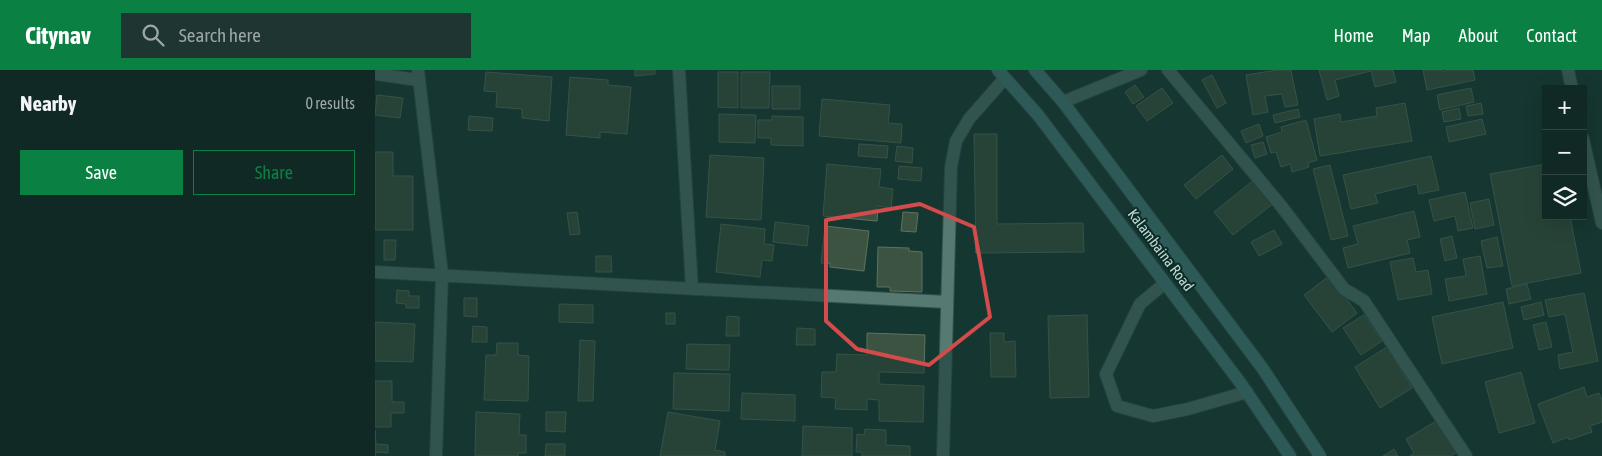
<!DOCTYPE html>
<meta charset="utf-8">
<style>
body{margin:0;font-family:"Asap Condensed",sans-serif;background:#1e3532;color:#f1f3f6}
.controls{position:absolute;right:15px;top:15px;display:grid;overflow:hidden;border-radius:0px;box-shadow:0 5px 20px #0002}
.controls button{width:45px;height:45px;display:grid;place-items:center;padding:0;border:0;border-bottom:1px solid #304542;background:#102925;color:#f1f3f6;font:25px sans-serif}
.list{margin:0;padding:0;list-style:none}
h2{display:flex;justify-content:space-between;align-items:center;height:65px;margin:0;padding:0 20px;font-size:21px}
h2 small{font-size:16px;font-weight:400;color:#9ca6a7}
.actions{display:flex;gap:10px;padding:15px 20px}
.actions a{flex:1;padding:11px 0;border:1px solid #0b8043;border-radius:0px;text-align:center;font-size:18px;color:#0b8043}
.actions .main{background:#0b8043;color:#fff}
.icon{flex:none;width:28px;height:28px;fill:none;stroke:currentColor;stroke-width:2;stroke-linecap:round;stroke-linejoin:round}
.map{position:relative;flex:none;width:1227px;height:386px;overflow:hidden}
header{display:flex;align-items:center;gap:30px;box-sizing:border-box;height:70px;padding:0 25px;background:#0b8043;color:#fff}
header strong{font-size:24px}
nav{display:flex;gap:28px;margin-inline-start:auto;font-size:18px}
.search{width:350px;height:45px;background:#1e3532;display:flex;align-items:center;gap:12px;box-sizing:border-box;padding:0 18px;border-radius:0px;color:#9ca6a7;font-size:19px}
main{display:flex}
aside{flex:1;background:#102925}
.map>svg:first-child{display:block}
.building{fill:#3d5341;stroke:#5c7360}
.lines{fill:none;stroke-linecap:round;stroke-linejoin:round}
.street-casing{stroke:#37524d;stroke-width:14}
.secondary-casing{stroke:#37524d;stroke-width:14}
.street{stroke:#567972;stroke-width:12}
.secondary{stroke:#498586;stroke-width:12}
.marked{fill:none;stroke:#d34b4a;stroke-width:4;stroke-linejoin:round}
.labels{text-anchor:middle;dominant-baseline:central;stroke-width:4;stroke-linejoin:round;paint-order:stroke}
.street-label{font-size:15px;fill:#c5d7d3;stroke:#0a2d27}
</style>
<header>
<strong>Citynav</strong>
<div class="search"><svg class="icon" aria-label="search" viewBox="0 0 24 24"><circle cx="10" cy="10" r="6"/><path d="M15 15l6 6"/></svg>Search here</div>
<nav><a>Home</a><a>Map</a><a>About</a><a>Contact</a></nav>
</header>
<main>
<aside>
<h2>Nearby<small>0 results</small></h2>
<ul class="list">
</ul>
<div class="actions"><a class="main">Save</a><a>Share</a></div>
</aside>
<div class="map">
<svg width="1227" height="386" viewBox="0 0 1227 386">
<rect width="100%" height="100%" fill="#153731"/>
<path class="building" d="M 260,0 L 280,0 L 280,4 L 260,6 Z
M 902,0 L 916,0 L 923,35 L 910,37 L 907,24 L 890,26 L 893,42 L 878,45 L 871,5 Z
M 944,0 L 1018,0 L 1021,12 L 1000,17 L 996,1 L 960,10 L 964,26 L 952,30 Z
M 1048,0 L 1067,0 L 1068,2 L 1073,0 L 1098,0 L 1100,10 L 1052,20 Z
M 111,2 L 177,7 L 174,51 L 147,48 L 147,39 L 121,37 L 122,22 L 109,21 Z
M 343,2 L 363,2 L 363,38 L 343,37 Z
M 366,2 L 395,2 L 394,38 L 366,38 Z
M 837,5 L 851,33 L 842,38 L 827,10 Z
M 195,7 L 233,10 L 233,15 L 256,17 L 252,64 L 225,62 L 225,68 L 191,65 Z
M 760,15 L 769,27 L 758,34 L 750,22 Z
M 397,16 L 425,16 L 425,39 L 397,39 Z
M 787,18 L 798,33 L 772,51 L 761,36 Z
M 1096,18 L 1099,32 L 1065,40 L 1062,25 Z
M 2,25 L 28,28 L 25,48 L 0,45 Z
M 447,29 L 515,35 L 513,53 L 527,54 L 526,73 L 444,66 Z
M 1030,33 L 1037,71 L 945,86 L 939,49 L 965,44 L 966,52 L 1002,46 L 1001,38 Z
M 1106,33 L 1108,44 L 1093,46 L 1091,36 Z
M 1084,38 L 1086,49 L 1069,52 L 1067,42 Z
M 923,39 L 925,47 L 900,53 L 898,45 Z
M 344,44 L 381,45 L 380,73 L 344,72 Z
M 94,46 L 118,48 L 117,61 L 93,60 Z
M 397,46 L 428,47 L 428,76 L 396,75 L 396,68 L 383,68 L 383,50 L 397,50 Z
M 1107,49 L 1111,64 L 1074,72 L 1071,57 Z
M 931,50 L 942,90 L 933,93 L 934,97 L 917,102 L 915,94 L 906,97 L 901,82 L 896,83 L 891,67 L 907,62 L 906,57 Z
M 884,54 L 888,66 L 871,73 L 866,61 Z
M 599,64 L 622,64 L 622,154 L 708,153 L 709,182 L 601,183 Z
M 888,72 L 892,84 L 880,88 L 876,75 Z
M 484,74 L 513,76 L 512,88 L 483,86 Z
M 522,76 L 538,78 L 537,93 L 520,91 Z
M 0,82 L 18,82 L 18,106 L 38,106 L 38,160 L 0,160 Z
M 335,85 L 389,88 L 386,150 L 331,147 Z
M 847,85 L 858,99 L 821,129 L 809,115 Z
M 1056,86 L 1064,120 L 1044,124 L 1042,114 L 1000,124 L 1003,133 L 976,139 L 968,105 Z
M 452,94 L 506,99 L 504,117 L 518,119 L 516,138 L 503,136 L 502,151 L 448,146 Z
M 1171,94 L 1171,146 L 1195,146 L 1206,203 L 1137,216 L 1115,104 Z
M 955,95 L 973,166 L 956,170 L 938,99 Z
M 524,96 L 547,98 L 546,111 L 523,109 Z
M 880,109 L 899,133 L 858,165 L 839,142 Z
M 1090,122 L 1098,158 L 1083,161 L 1080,146 L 1059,151 L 1054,130 Z
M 1114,129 L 1119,155 L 1100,159 L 1095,133 Z
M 1039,141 L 1045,167 L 1032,170 L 1035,183 L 973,198 L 968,178 L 983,174 L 978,156 Z
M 202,142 L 205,164 L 195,165 L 192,143 Z
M 528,142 L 543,143 L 541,162 L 526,161 Z
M 400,152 L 434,156 L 432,176 L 398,172 Z
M 346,154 L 390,159 L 389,174 L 399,175 L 397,191 L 387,190 L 385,207 L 341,202 Z
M 450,156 L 494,161 L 489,201 L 455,197 L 455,193 L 446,193 Z
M 899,160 L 907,174 L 884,186 L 876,172 Z
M 1077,166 L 1082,188 L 1070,191 L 1065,169 Z
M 1122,167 L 1128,196 L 1112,198 L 1106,171 Z
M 9,170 L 21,170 L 20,190 L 9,190 Z
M 503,177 L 534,178 L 534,181 L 547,182 L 547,222 L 515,221 L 515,217 L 502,217 Z
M 221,186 L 236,186 L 237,202 L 221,202 Z
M 1105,186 L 1112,224 L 1074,231 L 1070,209 L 1091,206 L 1088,189 Z
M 1038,188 L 1041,202 L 1053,200 L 1057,224 L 1023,230 L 1015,192 Z
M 954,206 L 982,243 L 957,262 L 929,225 Z
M 1152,214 L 1156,229 L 1134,234 L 1131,219 Z
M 22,220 L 34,221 L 34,226 L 44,226 L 44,238 L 31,238 L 31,234 L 21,233 Z
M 1209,223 L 1223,291 L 1185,299 L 1183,285 L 1198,282 L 1190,244 L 1174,247 L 1170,230 Z
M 89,228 L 102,228 L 102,247 L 89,246 Z
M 1128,232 L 1138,278 L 1067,294 L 1057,247 Z
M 1166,232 L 1169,245 L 1149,250 L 1146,237 Z
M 184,234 L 218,235 L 218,253 L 184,252 Z
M 291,243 L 300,243 L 300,254 L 291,254 Z
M 712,245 L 714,327 L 675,328 L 673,246 Z
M 989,245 L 1007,271 L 986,285 L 968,258 Z
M 352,246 L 364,247 L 364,266 L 351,266 Z
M 0,252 L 40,254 L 38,292 L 0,291 Z
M 1171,252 L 1177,277 L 1164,280 L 1158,255 Z
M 98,256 L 112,257 L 112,272 L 97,272 Z
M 422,258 L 440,259 L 440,275 L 421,275 Z
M 492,263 L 550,265 L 549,303 L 504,302 L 504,314 L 549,316 L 548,352 L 504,351 L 504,330 L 492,329 L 492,340 L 460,339 L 461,328 L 446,327 L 447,302 L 461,302 L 462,284 L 492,285 Z
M 615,263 L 629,263 L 629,272 L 640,271 L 641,307 L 616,307 Z
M 205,270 L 220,271 L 218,331 L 203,331 Z
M 122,273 L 143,273 L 143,285 L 154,286 L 153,331 L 109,330 L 111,285 L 121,285 Z
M 312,274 L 355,275 L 354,300 L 311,299 Z
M 1012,277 L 1037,318 L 1005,338 L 980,297 Z
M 1146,302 L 1160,353 L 1124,363 L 1110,312 Z
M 299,303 L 355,304 L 354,341 L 298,339 Z
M 0,311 L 17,311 L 17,332 L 29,332 L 29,343 L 16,343 L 16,357 L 0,357 Z
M 1209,317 L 1212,327 L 1224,323 L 1227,330 L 1227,352 L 1215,356 L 1217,362 L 1194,370 L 1193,367 L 1178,373 L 1163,334 Z
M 367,323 L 420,325 L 420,351 L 366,349 Z
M 101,342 L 145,344 L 144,365 L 151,365 L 151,383 L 143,383 L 143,386 L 100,386 Z
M 171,342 L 191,342 L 190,362 L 171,361 Z
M 293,342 L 345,351 L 340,380 L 350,382 L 350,386 L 285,386 Z
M 1063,350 L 1082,382 L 1076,386 L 1035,386 L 1039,383 L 1031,369 Z
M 428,356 L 477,358 L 477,386 L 427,386 Z
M 490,359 L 511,360 L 511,375 L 535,376 L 535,386 L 487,386 L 487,382 L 481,382 L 482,364 L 489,365 Z
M 0,360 L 1,374 L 13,375 L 13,383 L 1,382 L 0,386 Z
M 171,374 L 190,374 L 190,386 L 170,386 Z
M 1019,379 L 1023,386 L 1008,386 Z"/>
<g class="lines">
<g class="street-casing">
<path id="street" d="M 43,0 L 67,204 L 61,386
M 304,0 L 317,219
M 793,0 L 907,137 L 969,219 L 989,231 L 1091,386
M 1193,0 L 1197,19
M 0,4 L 43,10
M 688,32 L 766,0
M 1208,69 L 1227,153
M 0,202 L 572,232
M 790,213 L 765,234 L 731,304 L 742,336 L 778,346 L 813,339 L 872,322
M 568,386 L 576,97 L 581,71 L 594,49 L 630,8"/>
</g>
<g class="secondary-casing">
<path id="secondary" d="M 623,0 L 663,45 L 864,311 L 915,386
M 660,0 L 688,32 L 888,299 L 945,386"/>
</g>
<use href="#street" class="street"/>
<use href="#secondary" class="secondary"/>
</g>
<path d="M0 0H1227V386H0ZM 545,134 L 599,157 L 615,247 L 554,295 L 482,279 L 451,251 L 451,150 Z" fill="#153731" fill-opacity=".55" fill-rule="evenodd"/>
<path class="marked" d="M 545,134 L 599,157 L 615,247 L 554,295 L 482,279 L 451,251 L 451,150 Z"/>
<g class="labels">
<g class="street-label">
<text transform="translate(786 180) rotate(53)">Kalambaina Road</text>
</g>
</g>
</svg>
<div class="controls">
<button>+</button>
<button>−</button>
<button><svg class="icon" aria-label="layers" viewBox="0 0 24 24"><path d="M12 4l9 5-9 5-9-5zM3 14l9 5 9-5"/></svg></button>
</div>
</div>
</main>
